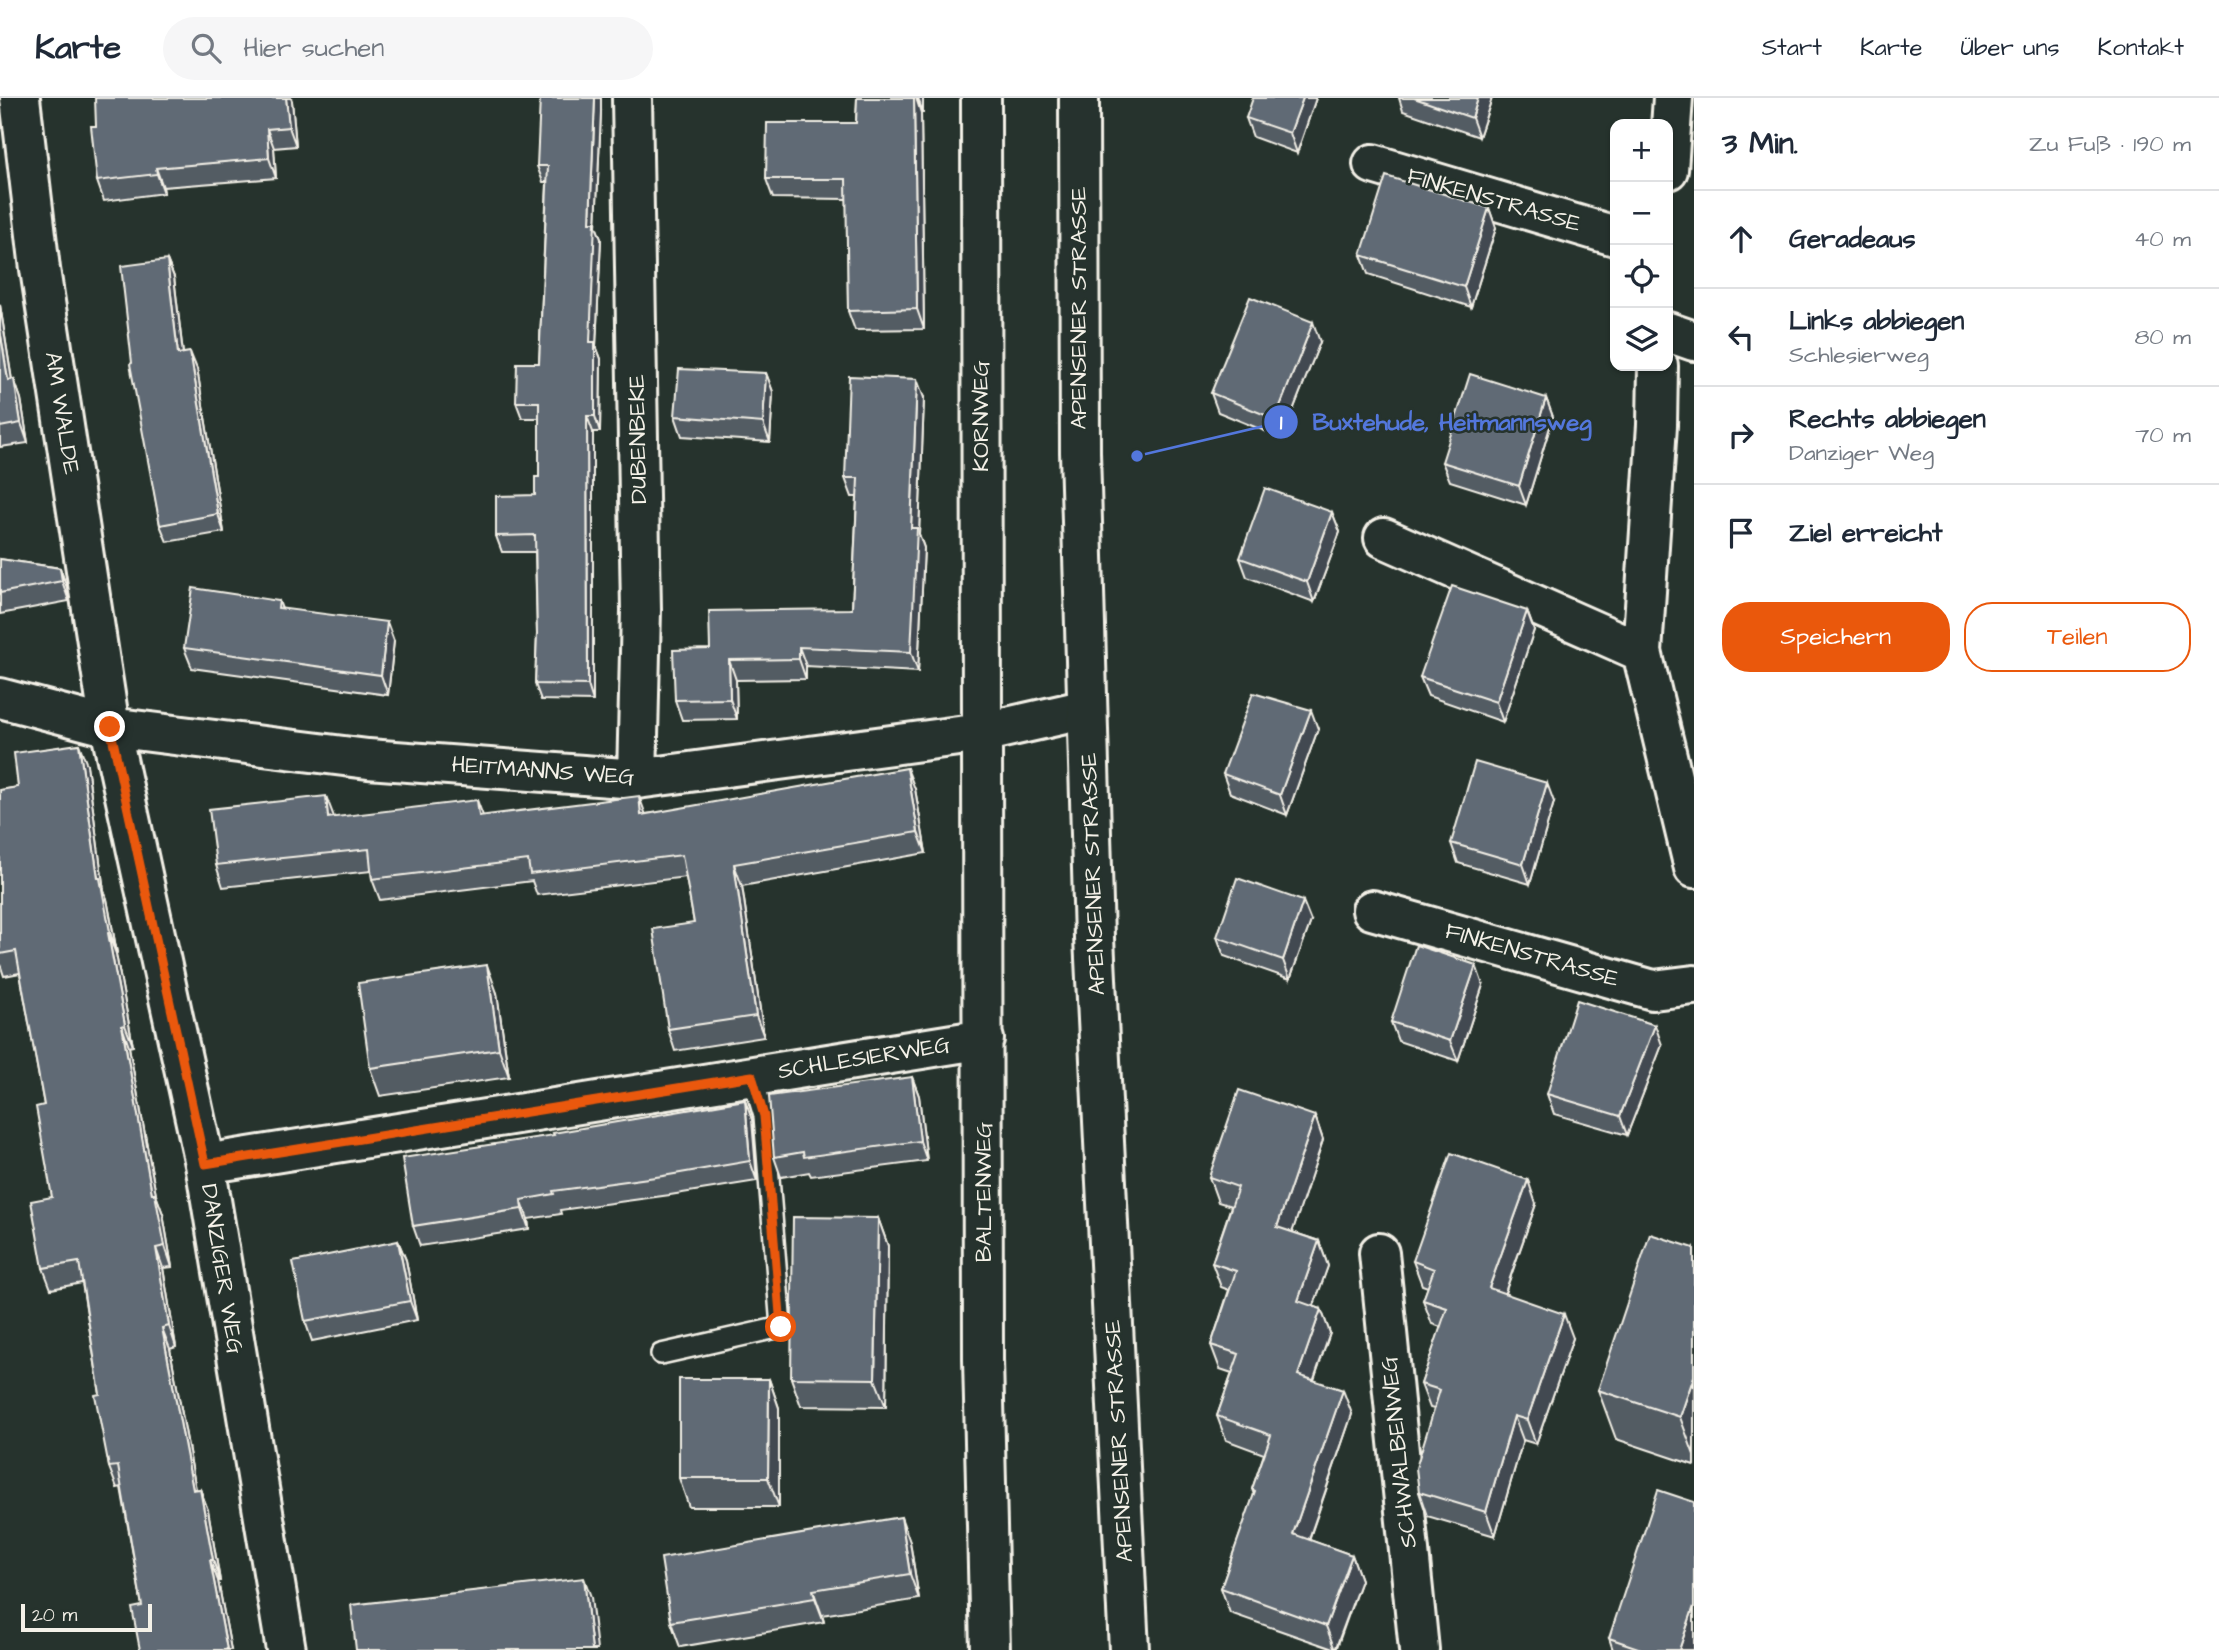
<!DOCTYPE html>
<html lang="de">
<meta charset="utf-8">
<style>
body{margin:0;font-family:"Architects Daughter",sans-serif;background:#f6f6f7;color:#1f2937}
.controls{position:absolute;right:21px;top:21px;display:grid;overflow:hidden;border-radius:14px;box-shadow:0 2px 5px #0004}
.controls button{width:63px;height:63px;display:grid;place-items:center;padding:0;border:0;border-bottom:2px solid #e0e1e3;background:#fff;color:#1f2937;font:35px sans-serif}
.scale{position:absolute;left:21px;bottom:18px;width:131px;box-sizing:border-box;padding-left:7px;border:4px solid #f4f1e8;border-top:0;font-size:19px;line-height:24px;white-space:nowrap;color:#f4f1e8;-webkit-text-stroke:5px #26332d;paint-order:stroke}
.stop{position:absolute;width:21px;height:21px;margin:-16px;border:5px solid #ea580c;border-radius:50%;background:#fff}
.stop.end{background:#ea580c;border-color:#fff;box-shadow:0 2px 7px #0008}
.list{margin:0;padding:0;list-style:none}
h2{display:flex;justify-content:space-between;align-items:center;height:91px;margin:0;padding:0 28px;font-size:30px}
h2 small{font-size:23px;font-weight:400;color:#747a83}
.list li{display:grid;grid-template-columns:46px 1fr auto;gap:21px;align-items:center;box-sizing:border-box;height:98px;padding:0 28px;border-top:2px solid #e0e1e3}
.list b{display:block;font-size:26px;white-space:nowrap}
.list p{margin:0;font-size:23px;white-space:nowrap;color:#747a83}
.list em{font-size:23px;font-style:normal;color:#747a83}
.actions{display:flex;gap:14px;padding:21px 28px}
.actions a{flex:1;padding:16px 0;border:2px solid #ea580c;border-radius:28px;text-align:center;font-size:24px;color:#ea580c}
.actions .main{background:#ea580c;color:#fff}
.icon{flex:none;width:38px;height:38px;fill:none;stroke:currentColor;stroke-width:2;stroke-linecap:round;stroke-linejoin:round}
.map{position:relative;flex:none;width:1694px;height:1552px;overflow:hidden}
header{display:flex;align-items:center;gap:42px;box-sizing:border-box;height:98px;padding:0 35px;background:#fff;border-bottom:2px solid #e0e1e3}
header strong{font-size:33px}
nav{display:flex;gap:38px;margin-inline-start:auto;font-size:24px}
.search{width:490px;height:63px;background:#f6f6f7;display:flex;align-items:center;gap:18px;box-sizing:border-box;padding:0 24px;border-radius:38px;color:#747a83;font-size:26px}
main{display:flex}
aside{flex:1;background:#fff}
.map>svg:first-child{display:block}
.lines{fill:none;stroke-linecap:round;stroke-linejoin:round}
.lane-casing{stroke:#f4f1e8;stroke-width:24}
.street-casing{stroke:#f4f1e8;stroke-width:44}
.secondary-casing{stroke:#f4f1e8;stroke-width:44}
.lane{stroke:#26332d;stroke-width:19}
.street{stroke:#26332d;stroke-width:38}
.secondary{stroke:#26332d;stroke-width:38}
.wall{fill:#535b64;stroke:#f4f1e8;stroke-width:2}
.shaded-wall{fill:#434a51;stroke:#f4f1e8;stroke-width:2}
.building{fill:#606a74;stroke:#f4f1e8;stroke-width:2}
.route{stroke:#ea580c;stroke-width:9}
.labels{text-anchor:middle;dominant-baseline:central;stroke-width:5;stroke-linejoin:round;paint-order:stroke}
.street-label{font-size:23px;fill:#f4f1e8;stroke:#26332d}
.leader{fill:none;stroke:#5377dc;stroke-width:2.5}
.callout-dot{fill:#5377dc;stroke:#26332d;stroke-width:2.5}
.mark-label{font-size:21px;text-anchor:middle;font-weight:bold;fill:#fff}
.callout-label{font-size:24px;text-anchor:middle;font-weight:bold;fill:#5377dc;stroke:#26332d;stroke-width:5;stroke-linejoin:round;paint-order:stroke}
</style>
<header>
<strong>Karte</strong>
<div class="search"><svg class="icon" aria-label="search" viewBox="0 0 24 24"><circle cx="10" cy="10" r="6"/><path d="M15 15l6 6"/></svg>Hier suchen</div>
<nav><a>Start</a><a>Karte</a><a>Über uns</a><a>Kontakt</a></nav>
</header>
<main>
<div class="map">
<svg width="1694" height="1552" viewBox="0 0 1694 1552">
<rect width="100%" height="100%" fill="#26332d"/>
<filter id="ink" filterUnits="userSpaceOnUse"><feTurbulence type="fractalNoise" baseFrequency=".0143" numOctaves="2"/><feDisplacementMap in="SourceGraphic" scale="14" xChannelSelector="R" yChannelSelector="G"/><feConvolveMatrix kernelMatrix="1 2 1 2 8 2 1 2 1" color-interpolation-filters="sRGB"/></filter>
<g filter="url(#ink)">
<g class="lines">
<g class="lane-casing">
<path id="lane" d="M 661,1256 L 781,1229 L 764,1018 L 752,978"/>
</g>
<g class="street-casing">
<path id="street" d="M 20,0 L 40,171 L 110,629 L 205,1066 L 286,1552
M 632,0 L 641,512 L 637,681
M 981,0 L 983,1261 L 990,1552
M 1373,66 L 1615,138
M 1668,72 L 1673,0
M 1668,234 L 1694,243
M 1658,268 L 1657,327 L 1642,554 L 1694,770
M 1384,440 L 1642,554
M 0,600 L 110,629 L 368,661 L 637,681 L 981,635 L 1087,611
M 1372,812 L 1653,892 L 1694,887
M 205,1066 L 984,941
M 1379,1155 L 1419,1552"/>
</g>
<g class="secondary-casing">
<path id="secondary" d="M 1079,0 L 1080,354 L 1094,840 L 1129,1552"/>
</g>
<use href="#lane" class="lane"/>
<use href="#street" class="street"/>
<use href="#secondary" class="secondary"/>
</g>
<path class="wall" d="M 857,0 L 923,0 L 923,15 L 921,15 L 924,231 L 855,232 L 848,213 L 847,101 L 773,100 L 766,81 L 856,25 Z
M 1316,0 L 1297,55 L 1253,39 L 1246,20 Z
M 1399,0 L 1492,0 L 1479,39 L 1403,13 Z
M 292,3 L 296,48 L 274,50 L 276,80 L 163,89 L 164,95 L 104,103 L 97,83 Z
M 601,14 L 596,128 L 601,141 L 596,248 L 601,261 L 600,334 L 593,334 L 593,603 L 541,602 L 535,586 L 537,536 L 535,454 L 502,454 L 496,438 L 535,397 L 539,379 L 539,320 L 522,320 L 516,304 L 539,265 L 547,84 L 543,84 L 537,68 Z
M 1489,110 L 1496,130 L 1471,209 L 1368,176 L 1361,157 Z
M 167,162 L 174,179 L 183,255 L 197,271 L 224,434 L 167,444 L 160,427 L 132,265 Z
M 0,207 L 12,282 L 14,281 L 21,301 L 28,345 L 0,349 Z
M 1320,244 L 1282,340 L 1218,314 L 1211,295 Z
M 766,275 L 773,294 L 770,344 L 682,338 L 675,318 Z
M 924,300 L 919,436 L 924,450 L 918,574 L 806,568 L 806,581 L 736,582 L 737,621 L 682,622 L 675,602 L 710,551 L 852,511 L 857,399 L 852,399 L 845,380 Z
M 1546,300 L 1553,319 L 1526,407 L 1450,383 L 1442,364 Z
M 1332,414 L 1340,434 L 1314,504 L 1247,479 L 1240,460 Z
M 0,461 L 60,470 L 67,490 L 69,503 L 0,516 Z
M 279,503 L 282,511 L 394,543 L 388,597 L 192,570 L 184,550 Z
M 1527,513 L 1534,532 L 1503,624 L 1428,598 L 1420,579 Z
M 1318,631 L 1287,717 L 1230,695 L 1223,676 Z
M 87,667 L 104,793 L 107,801 L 117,855 L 116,856 L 133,948 L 129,949 L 156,1097 L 163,1116 L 172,1169 L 163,1170 L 176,1249 L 170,1251 L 196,1392 L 200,1391 L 208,1412 L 220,1483 L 218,1483 L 231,1552 L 140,1552 L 142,1508 L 121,1389 L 117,1390 L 109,1369 L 100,1296 L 82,1185 L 51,1191 L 43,1170 L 52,1099 L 44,1007 L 20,875 L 4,878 L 0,866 L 0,692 L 18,689 Z
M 915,691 L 926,755 L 742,788 L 764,939 L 675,953 L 668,931 L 694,825 L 686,779 L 537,797 L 532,783 L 380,802 L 372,781 L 371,773 L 223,789 L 216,767 L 334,720 L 645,716 Z
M 1554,704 L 1530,786 L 1458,765 L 1451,745 Z
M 1311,823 L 1290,881 L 1224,858 L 1217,839 Z
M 1483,887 L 1458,963 L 1398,943 L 1391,924 Z
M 497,895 L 509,979 L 380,998 L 370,970 Z
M 1662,947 L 1627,1037 L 1554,1016 L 1547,996 Z
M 912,979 L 919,998 L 927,1063 L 811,1078 L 809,1074 L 781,1079 L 774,1059 Z
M 1315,1018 L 1323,1042 L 1292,1134 L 1319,1143 L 1328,1168 L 1313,1208 L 1321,1211 L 1330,1235 L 1314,1282 L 1352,1316 L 1309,1442 L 1352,1457 L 1361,1482 L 1336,1552 L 1230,1515 L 1221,1490 L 1254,1397 L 1252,1391 L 1264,1356 L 1226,1342 L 1217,1318 L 1232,1275 L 1220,1271 L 1211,1247 L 1229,1192 L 1221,1189 L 1212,1165 L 1231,1108 L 1218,1104 L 1209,1079 Z
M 752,1022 L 757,1083 L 670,1097 L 560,1112 L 561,1116 L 528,1121 L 529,1131 L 420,1148 L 413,1128 Z
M 1536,1106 L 1505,1195 L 1573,1240 L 1536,1346 L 1523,1342 L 1495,1438 L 1427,1418 L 1419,1394 L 1434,1311 L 1430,1310 L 1421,1286 L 1441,1229 L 1432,1226 L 1423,1202 L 1428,1189 L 1422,1187 L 1413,1163 Z
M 878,1120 L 888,1148 L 886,1309 L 801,1308 L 791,1280 Z
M 398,1143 L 406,1162 L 417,1222 L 312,1243 L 305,1223 Z
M 1694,1150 L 1694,1367 L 1616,1341 L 1598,1292 Z
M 769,1281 L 779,1310 L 779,1409 L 689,1409 L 679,1380 Z
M 910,1444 L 919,1501 L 822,1517 L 824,1524 L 680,1549 L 671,1524 Z
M 1609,1540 L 1694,1552 L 1613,1552 Z"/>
<path class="shaded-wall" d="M 286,0 L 291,0 L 292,3 L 296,48 L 289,29 Z
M 595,0 L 601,0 L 601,14 L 596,128 L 601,141 L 596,248 L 601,261 L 600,334 L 595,318 L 590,244 L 590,124 Z
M 914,0 L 916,0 L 921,15 L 924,231 L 917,211 Z
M 918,0 L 923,0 L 923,15 Z
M 1303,0 L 1316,0 L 1297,55 L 1290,35 Z
M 1478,0 L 1492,0 L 1479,39 L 1472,20 Z
M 267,31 L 274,50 L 276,80 L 269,60 Z
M 156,70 L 163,89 L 164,95 L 157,76 Z
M 1489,110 L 1496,130 L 1471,209 L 1464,189 Z
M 167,162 L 174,179 L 185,274 L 178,256 Z
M 0,207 L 15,302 L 8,282 L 0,231 Z
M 1313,224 L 1320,244 L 1282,340 L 1275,321 Z
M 190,254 L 197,271 L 224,434 L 218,416 Z
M 766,275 L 773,294 L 770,344 L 763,325 Z
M 14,281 L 21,301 L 28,345 L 21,325 Z
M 917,281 L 924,300 L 919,436 L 924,450 L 918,574 L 911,554 L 911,430 Z
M 1546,300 L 1553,319 L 1526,407 L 1519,388 Z
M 587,318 L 593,334 L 593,603 L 588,587 Z
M 1332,414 L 1340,434 L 1314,504 L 1307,484 Z
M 60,470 L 67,490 L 69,503 L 62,483 Z
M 1527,513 L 1534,532 L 1503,624 L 1496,604 Z
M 387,524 L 394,543 L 388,597 L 381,577 Z
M 799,549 L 806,568 L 806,581 L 799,561 Z
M 729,562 L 736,582 L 737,621 L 730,601 Z
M 1311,612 L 1318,631 L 1287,717 L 1280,697 Z
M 79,646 L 87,667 L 104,793 L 107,801 L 117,855 L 110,834 L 98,780 Z
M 907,670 L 915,691 L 926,755 L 918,734 Z
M 1547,685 L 1554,704 L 1530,786 L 1523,766 Z
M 326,698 L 334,719 L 328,720 Z
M 639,698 L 647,720 L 641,717 Z
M 477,702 L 485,723 L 479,718 Z
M 734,766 L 742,788 L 764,939 L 756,918 Z
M 1303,803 L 1311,823 L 1290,881 L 1283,862 Z
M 108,835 L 116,856 L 133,948 L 125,927 Z
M 487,867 L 497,895 L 509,979 L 499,951 Z
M 1476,867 L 1483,887 L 1458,963 L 1450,943 Z
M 1655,927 L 1662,947 L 1627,1037 L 1620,1018 Z
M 122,928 L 129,949 L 156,1097 L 163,1116 L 172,1169 L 165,1148 L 152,1096 Z
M 912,979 L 919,998 L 927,1063 L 920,1043 Z
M 745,1002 L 752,1022 L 757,1083 L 750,1063 Z
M 1315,1018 L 1323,1042 L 1286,1153 L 1277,1129 Z
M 1528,1082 L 1536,1106 L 1498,1214 L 1489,1190 Z
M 521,1102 L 528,1121 L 529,1131 L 522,1111 Z
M 878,1120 L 888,1148 L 886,1309 L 875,1281 Z
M 398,1143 L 406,1162 L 417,1222 L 410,1203 Z
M 1319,1143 L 1328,1168 L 1307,1227 L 1298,1203 Z
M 156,1150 L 163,1170 L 176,1249 L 169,1228 Z
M 1321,1211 L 1330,1235 L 1307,1301 L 1298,1277 Z
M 1564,1216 L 1573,1240 L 1536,1346 L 1527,1322 Z
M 162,1230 L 170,1251 L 200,1413 L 193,1392 Z
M 1694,1278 L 1694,1357 L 1680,1319 Z
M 769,1281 L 779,1310 L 779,1409 L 768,1380 Z
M 1343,1292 L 1352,1316 L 1302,1461 L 1293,1436 Z
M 1514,1318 L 1523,1342 L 1495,1438 L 1486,1414 Z
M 200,1391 L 208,1412 L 220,1483 L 213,1462 Z
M 901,1419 L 910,1444 L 919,1501 L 910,1476 Z
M 1352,1457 L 1361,1482 L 1335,1552 L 1326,1528 Z
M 210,1462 L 218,1483 L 231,1552 L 227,1552 Z
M 584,1480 L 591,1499 L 597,1552 L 592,1552 Z
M 813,1492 L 822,1517 L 824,1524 L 815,1500 Z
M 1694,1508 L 1694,1552 L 1679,1552 Z"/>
<path class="building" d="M 95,0 L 286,0 L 289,29 L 267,31 L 269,60 L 156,70 L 157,76 L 97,83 L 91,28 L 96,28 Z
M 540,0 L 595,0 L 590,124 L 595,124 L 590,244 L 595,244 L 595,318 L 587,318 L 588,587 L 535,586 L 537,536 L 535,437 L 496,438 L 496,398 L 535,397 L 535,379 L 539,379 L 539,304 L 516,304 L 517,265 L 539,265 L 548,68 L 537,68 Z
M 857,0 L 914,0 L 917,211 L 848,213 L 846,81 L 766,81 L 767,25 L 856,25 Z
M 1253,0 L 1303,0 L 1290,35 L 1246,20 Z
M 1414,0 L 1478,0 L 1472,20 Z
M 1386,78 L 1489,110 L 1464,189 L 1361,157 Z
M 167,162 L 178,256 L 190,254 L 218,416 L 160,427 L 130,266 L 132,265 L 121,168 Z
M 1250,199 L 1313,224 L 1275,321 L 1211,295 Z
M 0,231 L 8,282 L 14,281 L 21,325 L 0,329 Z
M 679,271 L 766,275 L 763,325 L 675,318 Z
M 1470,276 L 1546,300 L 1519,388 L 1442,364 Z
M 849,278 L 917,281 L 911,430 L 917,430 L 911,554 L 799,549 L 799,561 L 729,562 L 730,601 L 675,602 L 673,552 L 710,551 L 709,513 L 852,511 L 858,380 L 845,380 Z
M 1265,390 L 1332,414 L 1307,484 L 1240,460 Z
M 0,461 L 60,470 L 62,483 L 0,495 Z
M 1452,488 L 1527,513 L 1496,604 L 1420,579 Z
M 193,490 L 279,503 L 278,510 L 387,524 L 381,577 L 184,550 Z
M 1253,595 L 1311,612 L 1280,697 L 1223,676 Z
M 79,646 L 98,780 L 100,780 L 110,834 L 108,835 L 125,927 L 122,928 L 152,1096 L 155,1096 L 165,1148 L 156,1150 L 169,1228 L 162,1230 L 193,1392 L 200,1391 L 213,1462 L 210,1462 L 227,1552 L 140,1552 L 132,1510 L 142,1508 L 118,1368 L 109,1369 L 95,1297 L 100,1296 L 79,1164 L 43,1170 L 31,1103 L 52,1099 L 36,1009 L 44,1007 L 16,853 L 0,856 L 0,692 L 18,689 L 14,655 Z
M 1475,664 L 1547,685 L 1523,766 L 1451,745 Z
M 907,670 L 918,734 L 734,766 L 756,918 L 668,931 L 653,831 L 694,825 L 682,757 L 530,776 L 528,762 L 372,781 L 369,751 L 216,767 L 209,711 L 326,698 L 328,720 L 477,702 L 479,718 L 639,698 L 641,717 Z
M 1237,780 L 1303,803 L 1283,862 L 1217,839 Z
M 1416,847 L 1476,867 L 1450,943 L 1391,924 Z
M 487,867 L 499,951 L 370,970 L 358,885 Z
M 1577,902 L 1655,927 L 1620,1018 L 1547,996 Z
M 912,979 L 920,1043 L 804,1059 L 803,1054 L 774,1059 L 769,998 Z
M 1239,992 L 1315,1018 L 1277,1129 L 1319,1143 L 1298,1203 L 1321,1211 L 1298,1277 L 1343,1292 L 1293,1436 L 1352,1457 L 1326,1528 L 1221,1490 L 1255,1393 L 1252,1391 L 1271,1337 L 1217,1318 L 1239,1256 L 1211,1247 L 1236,1173 L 1212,1165 L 1238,1089 L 1209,1079 Z
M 745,1002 L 750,1063 L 663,1078 L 553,1093 L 554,1096 L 521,1102 L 522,1111 L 413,1128 L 402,1060 L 554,1037 L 553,1035 Z
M 1451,1055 L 1528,1082 L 1489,1190 L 1564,1216 L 1527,1322 L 1514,1318 L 1486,1414 L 1419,1394 L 1416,1370 L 1440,1292 L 1421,1286 L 1447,1210 L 1423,1202 L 1434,1171 L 1413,1163 Z
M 793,1119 L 878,1120 L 875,1281 L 791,1280 Z
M 1650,1136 L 1694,1150 L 1694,1278 L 1680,1319 L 1598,1292 Z
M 398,1143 L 410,1203 L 305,1223 L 293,1164 Z
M 679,1281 L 769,1281 L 768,1380 L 679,1380 Z
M 1658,1392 L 1694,1404 L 1694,1508 L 1679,1552 L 1644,1552 L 1609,1540 Z
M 901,1419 L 910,1476 L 813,1492 L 815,1500 L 671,1524 L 661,1460 Z
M 584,1480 L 592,1552 L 356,1552 L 351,1507 Z"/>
</g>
<g class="lines" filter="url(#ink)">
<path class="route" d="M 110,629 L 205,1066 L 752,978 L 764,1018 L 781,1229"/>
</g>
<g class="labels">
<g class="street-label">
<text transform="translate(1494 102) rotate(16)">FINKENSTRASSE</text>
<text transform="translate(1079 210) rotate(-90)">APENSENER STRASSE</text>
<text transform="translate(62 315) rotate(81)">AM WALDE</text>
<text transform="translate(981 318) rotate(-90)">KORNWEG</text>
<text transform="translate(638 341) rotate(-91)">DUBENBEKE</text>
<text transform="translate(543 673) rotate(4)">HEITMANNS WEG</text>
<text transform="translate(1093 776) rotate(-92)">APENSENER STRASSE</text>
<text transform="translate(1532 857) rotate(16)">FINKENSTRASSE</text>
<text transform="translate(864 960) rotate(-9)">SCHLESIERWEG</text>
<text transform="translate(984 1094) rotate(-90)">BALTENWEG</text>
<text transform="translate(222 1171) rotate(81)">DANZIGER WEG</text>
<text transform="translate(1119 1343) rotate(-93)">APENSENER STRASSE</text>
<text transform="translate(1399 1354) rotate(-96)">SCHWALBENWEG</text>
</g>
</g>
<path class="leader" d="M1137 358L1281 324"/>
<g class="callout-dot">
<circle cx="1137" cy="358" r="7"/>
<circle cx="1281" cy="324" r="18"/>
</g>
<g class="mark-label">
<text x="1281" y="331">1</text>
</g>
<g class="callout-label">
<text x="1452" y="332">Buxtehude, Heitmannsweg</text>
</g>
</svg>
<div class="controls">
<button>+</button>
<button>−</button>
<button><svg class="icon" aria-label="locate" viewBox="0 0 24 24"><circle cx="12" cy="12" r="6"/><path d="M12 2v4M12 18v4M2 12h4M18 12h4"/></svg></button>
<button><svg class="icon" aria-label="layers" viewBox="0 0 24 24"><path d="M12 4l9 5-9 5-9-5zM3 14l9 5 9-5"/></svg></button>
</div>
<div class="scale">20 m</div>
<div class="stop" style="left:781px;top:1229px"></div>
<div class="stop end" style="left:110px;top:629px"></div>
</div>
<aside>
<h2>3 Min.<small>Zu Fuß · 190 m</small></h2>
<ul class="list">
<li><svg class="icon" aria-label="ahead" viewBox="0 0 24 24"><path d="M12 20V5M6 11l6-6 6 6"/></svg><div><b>Geradeaus</b></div><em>40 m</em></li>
<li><svg class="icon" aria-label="left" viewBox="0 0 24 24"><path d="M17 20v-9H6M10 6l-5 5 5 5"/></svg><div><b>Links abbiegen</b><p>Schlesierweg</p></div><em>80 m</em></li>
<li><svg class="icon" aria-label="right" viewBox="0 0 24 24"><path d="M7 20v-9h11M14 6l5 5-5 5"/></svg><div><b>Rechts abbiegen</b><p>Danziger Weg</p></div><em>70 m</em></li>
<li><svg class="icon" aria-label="arrive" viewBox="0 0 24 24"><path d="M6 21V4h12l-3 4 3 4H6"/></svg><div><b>Ziel erreicht</b></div></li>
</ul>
<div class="actions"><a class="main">Speichern</a><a>Teilen</a></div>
</aside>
</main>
